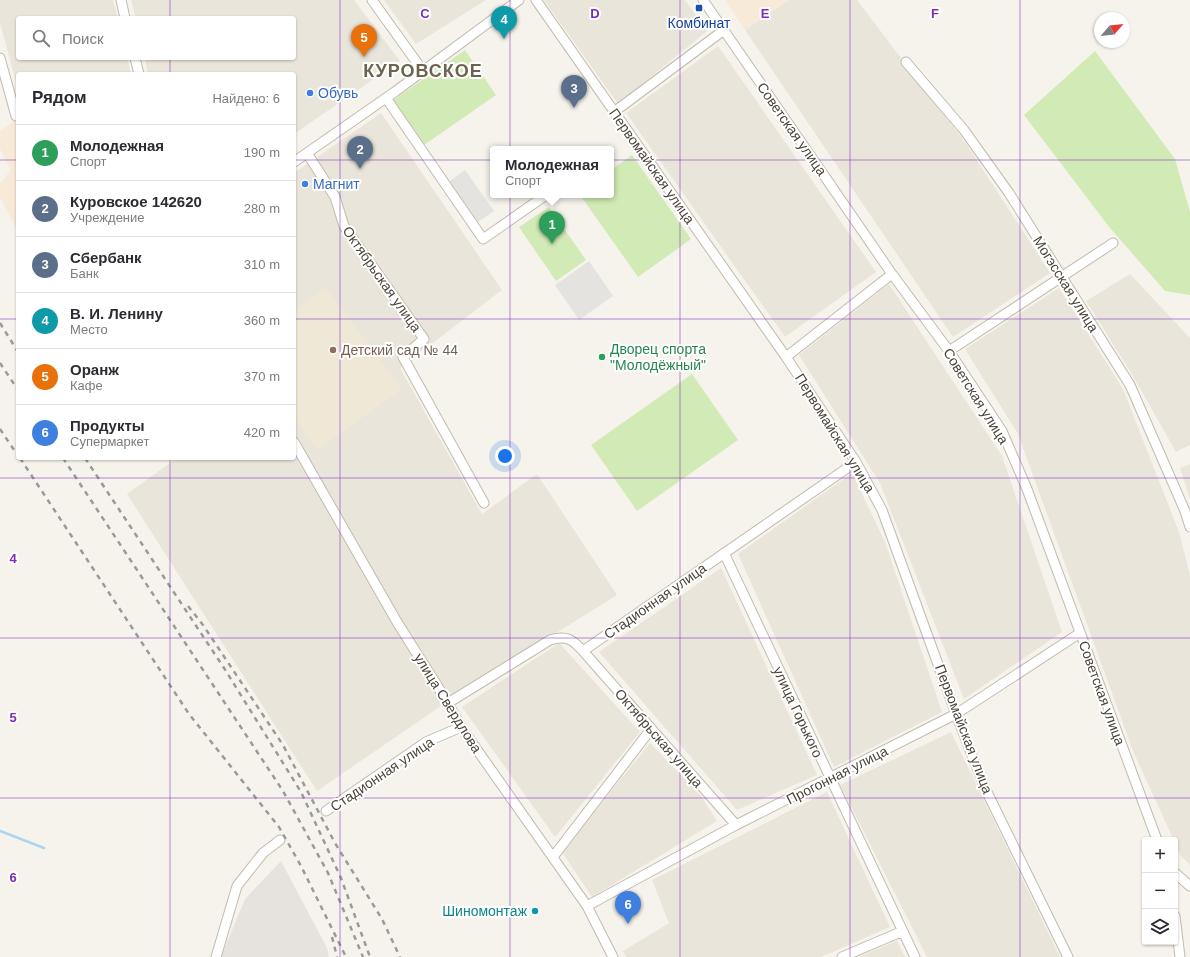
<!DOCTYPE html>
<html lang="ru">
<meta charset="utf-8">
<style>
body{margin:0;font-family:Arial,sans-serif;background:#f7f7f7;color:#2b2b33}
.controls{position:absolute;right:12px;bottom:12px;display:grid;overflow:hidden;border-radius:4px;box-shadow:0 1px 3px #0004}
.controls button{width:36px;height:36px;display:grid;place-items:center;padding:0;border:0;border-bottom:1px solid #e1e1e2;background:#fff;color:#2b2b33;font:20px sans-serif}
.compass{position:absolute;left:1094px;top:12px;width:36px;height:36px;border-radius:50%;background:#fff;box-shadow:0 1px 3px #0004;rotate:62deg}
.you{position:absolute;left:505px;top:456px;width:14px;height:14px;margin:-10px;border:3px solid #fff;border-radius:50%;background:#1a73e8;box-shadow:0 0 0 6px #1a73e833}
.badge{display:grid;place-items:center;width:26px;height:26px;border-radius:50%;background:#db2777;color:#fff;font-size:13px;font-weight:700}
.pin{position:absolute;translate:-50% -33px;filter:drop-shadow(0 1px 2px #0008)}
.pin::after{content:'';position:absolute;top:21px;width:14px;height:12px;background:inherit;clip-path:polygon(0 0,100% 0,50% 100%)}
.popup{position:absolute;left:490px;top:146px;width:124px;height:52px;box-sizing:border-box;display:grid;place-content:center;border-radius:4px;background:#fff;filter:drop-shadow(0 1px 3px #0005);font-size:13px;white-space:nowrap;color:#7c7c81}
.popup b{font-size:15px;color:#2b2b33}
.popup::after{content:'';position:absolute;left:50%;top:100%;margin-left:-8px;border:8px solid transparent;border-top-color:#fff}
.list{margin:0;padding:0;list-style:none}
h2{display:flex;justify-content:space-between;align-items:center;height:52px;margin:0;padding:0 16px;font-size:17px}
h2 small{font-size:13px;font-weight:400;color:#7c7c81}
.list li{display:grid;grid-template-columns:26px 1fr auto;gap:12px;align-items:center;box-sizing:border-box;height:56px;padding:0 16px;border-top:1px solid #e1e1e2}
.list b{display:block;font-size:15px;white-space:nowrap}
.list p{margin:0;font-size:13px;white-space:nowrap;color:#7c7c81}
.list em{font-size:13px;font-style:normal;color:#7c7c81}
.icon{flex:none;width:22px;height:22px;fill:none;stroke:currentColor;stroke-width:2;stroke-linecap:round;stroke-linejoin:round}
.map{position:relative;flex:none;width:1190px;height:957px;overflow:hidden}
.search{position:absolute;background:#fff;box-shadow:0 1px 3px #0004;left:16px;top:16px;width:280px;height:44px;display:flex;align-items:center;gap:10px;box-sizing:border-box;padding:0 14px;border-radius:4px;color:#7c7c81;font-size:15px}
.panel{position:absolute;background:#fff;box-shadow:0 1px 3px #0004;left:16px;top:72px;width:280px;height:388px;border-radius:4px}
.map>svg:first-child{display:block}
.residential{fill:#eae5da}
.commercial{fill:#f7ead8}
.industrial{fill:#e6e2dd}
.education{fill:#efe8d6}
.green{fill:#d2eab5}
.parking{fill:#e5e3e0}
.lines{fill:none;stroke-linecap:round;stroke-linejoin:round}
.stream{stroke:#a9d4f2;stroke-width:2.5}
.minor-casing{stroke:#c2bbae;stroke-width:11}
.minor{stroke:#fff;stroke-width:9}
.rail{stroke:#9a9a9a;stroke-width:2.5;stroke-dasharray:5 5;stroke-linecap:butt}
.grid{fill:none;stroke:#7b2cbf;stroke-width:1;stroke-opacity:0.55}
.transit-dot{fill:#1a4fb4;stroke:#fff;stroke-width:1.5}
.shop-dot{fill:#3f7fe0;stroke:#fff;stroke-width:1.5}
.education-dot{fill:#8d6e63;stroke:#fff;stroke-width:1.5}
.leisure-dot{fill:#2e9e5b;stroke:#fff;stroke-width:1.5}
.culture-dot{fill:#0f9aa8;stroke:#fff;stroke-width:1.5}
.labels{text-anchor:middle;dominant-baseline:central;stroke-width:4;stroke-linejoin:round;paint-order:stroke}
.transit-label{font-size:14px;fill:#164399;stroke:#fff}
.shop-label{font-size:14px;fill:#366cbe;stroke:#fff;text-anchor:start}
.street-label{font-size:14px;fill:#4b4439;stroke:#fff}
.leisure-label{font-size:14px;fill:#27864d;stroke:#fff;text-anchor:start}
.education-label{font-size:14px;fill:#785e54;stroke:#fff;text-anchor:start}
.culture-label{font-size:14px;fill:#0d838f;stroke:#fff;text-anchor:end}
.district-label{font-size:18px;font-weight:bold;letter-spacing:1px;fill:#6e6250;stroke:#fff}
.grid-label{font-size:13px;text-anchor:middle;font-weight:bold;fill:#7b2cbf;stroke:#fff;stroke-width:4;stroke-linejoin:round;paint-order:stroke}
</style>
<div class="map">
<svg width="1190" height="957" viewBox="0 0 1190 957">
<rect width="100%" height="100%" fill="#f6f3ec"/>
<path class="residential" d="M 0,0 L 113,0 L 118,18 L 18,18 L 18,58 L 127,58 L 131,74 L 18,74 L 18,89 L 0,23 Z
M 131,0 L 354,0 L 400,61 L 294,134 L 294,74 L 148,74 L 145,58 L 294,58 L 294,18 L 136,18 Z
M 384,0 L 486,0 L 416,44 Z
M 544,0 L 685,0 L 707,31 L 618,104 Z
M 789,0 L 857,0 L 967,145 L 1050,273 L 953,337 L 745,30 Z
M 718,46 L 876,272 L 785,337 L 626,113 Z
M 381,113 L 502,290 L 400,368 L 482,514 L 537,474 L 617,595 L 454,697 L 317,791 L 127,494 L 174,460 L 173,458 L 294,458 L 294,173 Z
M 1130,274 L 1190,338 L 1190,445 L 1176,452 L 1133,376 L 1086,301 Z
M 889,284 L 1002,456 L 1062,632 L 964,699 L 880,483 L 799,355 Z
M 1059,288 L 1123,389 L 1179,532 L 1190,575 L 1190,865 L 1181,856 L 1133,751 L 1018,434 L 965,349 Z
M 1190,464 L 1190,499 L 1180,468 Z
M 852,473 L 885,542 L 942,712 L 834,767 L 738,554 Z
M 721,568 L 817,775 L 737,810 L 599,652 Z
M 559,643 L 640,732 L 555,837 L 462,707 Z
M 951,732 L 1060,957 L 927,957 L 840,785 Z
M 650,743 L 701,796 L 717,821 L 592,897 L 562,852 Z
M 827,792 L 890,927 L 821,957 L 626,957 L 623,951 L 669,923 L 652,880 Z
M 897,941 L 905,957 L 858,957 Z"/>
<path class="commercial" d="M 725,0 L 789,0 L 745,30 Z
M 15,121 L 18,127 L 18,231 L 0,198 L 0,183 L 11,170 L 0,149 L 0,131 Z"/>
<path class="industrial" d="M 281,861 L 327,948 L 329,957 L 221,957 L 245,899 Z"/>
<path class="education" d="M 326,288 L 402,389 L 317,450 L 294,418 L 294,311 Z"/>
<path class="green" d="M 465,50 L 496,95 L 424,145 L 391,102 Z
M 1095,51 L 1175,159 L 1190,212 L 1190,295 L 1165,291 L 1110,228 L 1024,115 Z
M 632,155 L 691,239 L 638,277 L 580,195 L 611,195 L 611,170 Z
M 549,207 L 586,260 L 556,281 L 519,227 Z
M 692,374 L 738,440 L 637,511 L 591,445 Z"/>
<path class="parking" d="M 465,170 L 494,211 L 478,222 L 449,182 Z
M 589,261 L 613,296 L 579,320 L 555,285 Z"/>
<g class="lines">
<path class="stream" d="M 0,831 L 44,848"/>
<g class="minor-casing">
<path id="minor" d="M 121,0 L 125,18
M 372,0 L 423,71
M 536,0 L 786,357 L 856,462 L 882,510 L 956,714 L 985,788 L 1068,957
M 703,0 L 892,274 L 949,351 L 1002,431 L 1027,489 L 1157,840
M 0,58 L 16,116
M 135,58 L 139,74
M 906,62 L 964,130 L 1009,193 L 1130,385 L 1185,511 L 1190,527
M 386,98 L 483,239 L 546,195
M 614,112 L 724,30
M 307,153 L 335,197 L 344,226 L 424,339 L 403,357 L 484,503
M 294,162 L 396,91 L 519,0
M 949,351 L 1113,243
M 786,357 L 892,274
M 294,442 L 397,622 L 448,703 L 461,727 L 587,906 L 613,957
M 724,553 L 915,957
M 583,651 L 736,825
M 448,703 L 550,640 C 566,635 572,639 583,651 L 856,462
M 326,811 L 426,742 L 461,727
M 553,857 L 651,729
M 1175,873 L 1190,886
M 587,906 L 736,825 L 956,714 L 1080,633
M 1175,916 L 1180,957
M 216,957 L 237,886 L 263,853 L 280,840
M 842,957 L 903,931"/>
</g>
<use href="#minor" class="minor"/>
<path class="rail" d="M 0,323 L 18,352
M 0,363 L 18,390
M 0,429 L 18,456
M 20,458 L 189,714 L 279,827 L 301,866 L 346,957
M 63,458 L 283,791 L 328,873 L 363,957
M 85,458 L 224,668 L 301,792 L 341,878 L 370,957
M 188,606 L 203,625 L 283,745 L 335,843 L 382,919 L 400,957
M 332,937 L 337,957"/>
</g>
<path class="grid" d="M 170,0 L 170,18M 340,0 L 340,957M 510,0 L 510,957M 680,0 L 680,957M 850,0 L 850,957M 1020,0 L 1020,957M 170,58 L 170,74M 0,160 L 18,160M 294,160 L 1190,160M 0,319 L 18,319M 294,319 L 1190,319M 170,458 L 170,957M 0,478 L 1190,478M 0,638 L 1190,638M 0,798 L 1190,798"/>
<rect class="transit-dot" x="695" y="4" width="8" height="8" rx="2"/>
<g class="shop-dot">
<circle cx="310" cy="93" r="4"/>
<circle cx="305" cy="184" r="4"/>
</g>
<circle class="education-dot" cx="333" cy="350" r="4"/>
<circle class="leisure-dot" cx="602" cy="357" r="4"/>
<circle class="culture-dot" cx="535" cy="911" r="4"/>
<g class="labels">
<g class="transit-label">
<text x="699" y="23">Комбинат</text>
</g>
<g class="shop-label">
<text x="318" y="93">Обувь</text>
<text x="313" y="184">Магнит</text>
</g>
<g class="street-label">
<text transform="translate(792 129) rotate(55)">Советская улица</text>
<text transform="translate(652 166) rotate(55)">Первомайская улица</text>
<text transform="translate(382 279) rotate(55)">Октябрьская улица</text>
<text transform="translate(1066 284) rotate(58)">Могэсская улица</text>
<text transform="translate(976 396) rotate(58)">Советская улица</text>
<text transform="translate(835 433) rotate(58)">Первомайская улица</text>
<text transform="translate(655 601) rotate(-35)">Стадионная улица</text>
<text transform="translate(1102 693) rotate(70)">Советская улица</text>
<text transform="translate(448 703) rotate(58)">улица Свердлова</text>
<text transform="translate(798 712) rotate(65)">улица Горького</text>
<text transform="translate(964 729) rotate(69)">Первомайская улица</text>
<text transform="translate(659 738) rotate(49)">Октябрьская улица</text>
<text transform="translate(382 774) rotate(-34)">Стадионная улица</text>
<text transform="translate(837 775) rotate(-27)">Прогонная улица</text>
</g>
<g class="leisure-label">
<text x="610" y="349">Дворец спорта<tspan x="610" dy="16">"Молодёжный"</tspan></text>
</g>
<g class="education-label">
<text x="341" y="350">Детский сад № 44</text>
</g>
<g class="culture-label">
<text x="527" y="911">Шиномонтаж</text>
</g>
<g class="district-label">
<text x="423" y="71">КУРОВСКОЕ</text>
</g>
</g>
<g class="grid-label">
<text x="425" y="18">C</text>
<text x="595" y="18">D</text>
<text x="765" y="18">E</text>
<text x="935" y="18">F</text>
<text x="13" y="563">4</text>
<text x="13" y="722">5</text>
<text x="13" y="882">6</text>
</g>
</svg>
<div class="controls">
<button>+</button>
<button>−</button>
<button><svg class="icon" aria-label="layers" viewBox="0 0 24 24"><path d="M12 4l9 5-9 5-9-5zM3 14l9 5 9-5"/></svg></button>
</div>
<svg class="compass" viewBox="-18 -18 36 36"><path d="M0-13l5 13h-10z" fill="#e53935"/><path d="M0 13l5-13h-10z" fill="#7c7c81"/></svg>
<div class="you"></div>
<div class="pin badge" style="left:552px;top:244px;background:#2e9e5b">1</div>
<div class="popup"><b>Молодежная</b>Спорт</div>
<div class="pin badge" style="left:360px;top:169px;background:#5c6f8a">2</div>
<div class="pin badge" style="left:574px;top:108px;background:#5c6f8a">3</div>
<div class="pin badge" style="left:504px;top:39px;background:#0f9aa8">4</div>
<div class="pin badge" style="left:364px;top:57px;background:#e8710a">5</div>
<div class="pin badge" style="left:628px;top:924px;background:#3f7fe0">6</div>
<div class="search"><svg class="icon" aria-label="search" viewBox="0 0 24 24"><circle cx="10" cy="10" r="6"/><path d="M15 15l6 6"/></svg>Поиск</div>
<section class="panel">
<h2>Рядом<small>Найдено: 6</small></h2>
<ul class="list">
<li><span class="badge" style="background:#2e9e5b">1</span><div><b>Молодежная</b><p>Спорт</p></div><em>190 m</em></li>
<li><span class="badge" style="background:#5c6f8a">2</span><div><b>Куровское 142620</b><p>Учреждение</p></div><em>280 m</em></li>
<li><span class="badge" style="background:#5c6f8a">3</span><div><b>Сбербанк</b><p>Банк</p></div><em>310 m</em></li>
<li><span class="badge" style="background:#0f9aa8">4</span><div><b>В. И. Ленину</b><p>Место</p></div><em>360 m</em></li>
<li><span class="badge" style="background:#e8710a">5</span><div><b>Оранж</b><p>Кафе</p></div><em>370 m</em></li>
<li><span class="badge" style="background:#3f7fe0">6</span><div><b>Продукты</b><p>Супермаркет</p></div><em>420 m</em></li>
</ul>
</section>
</div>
